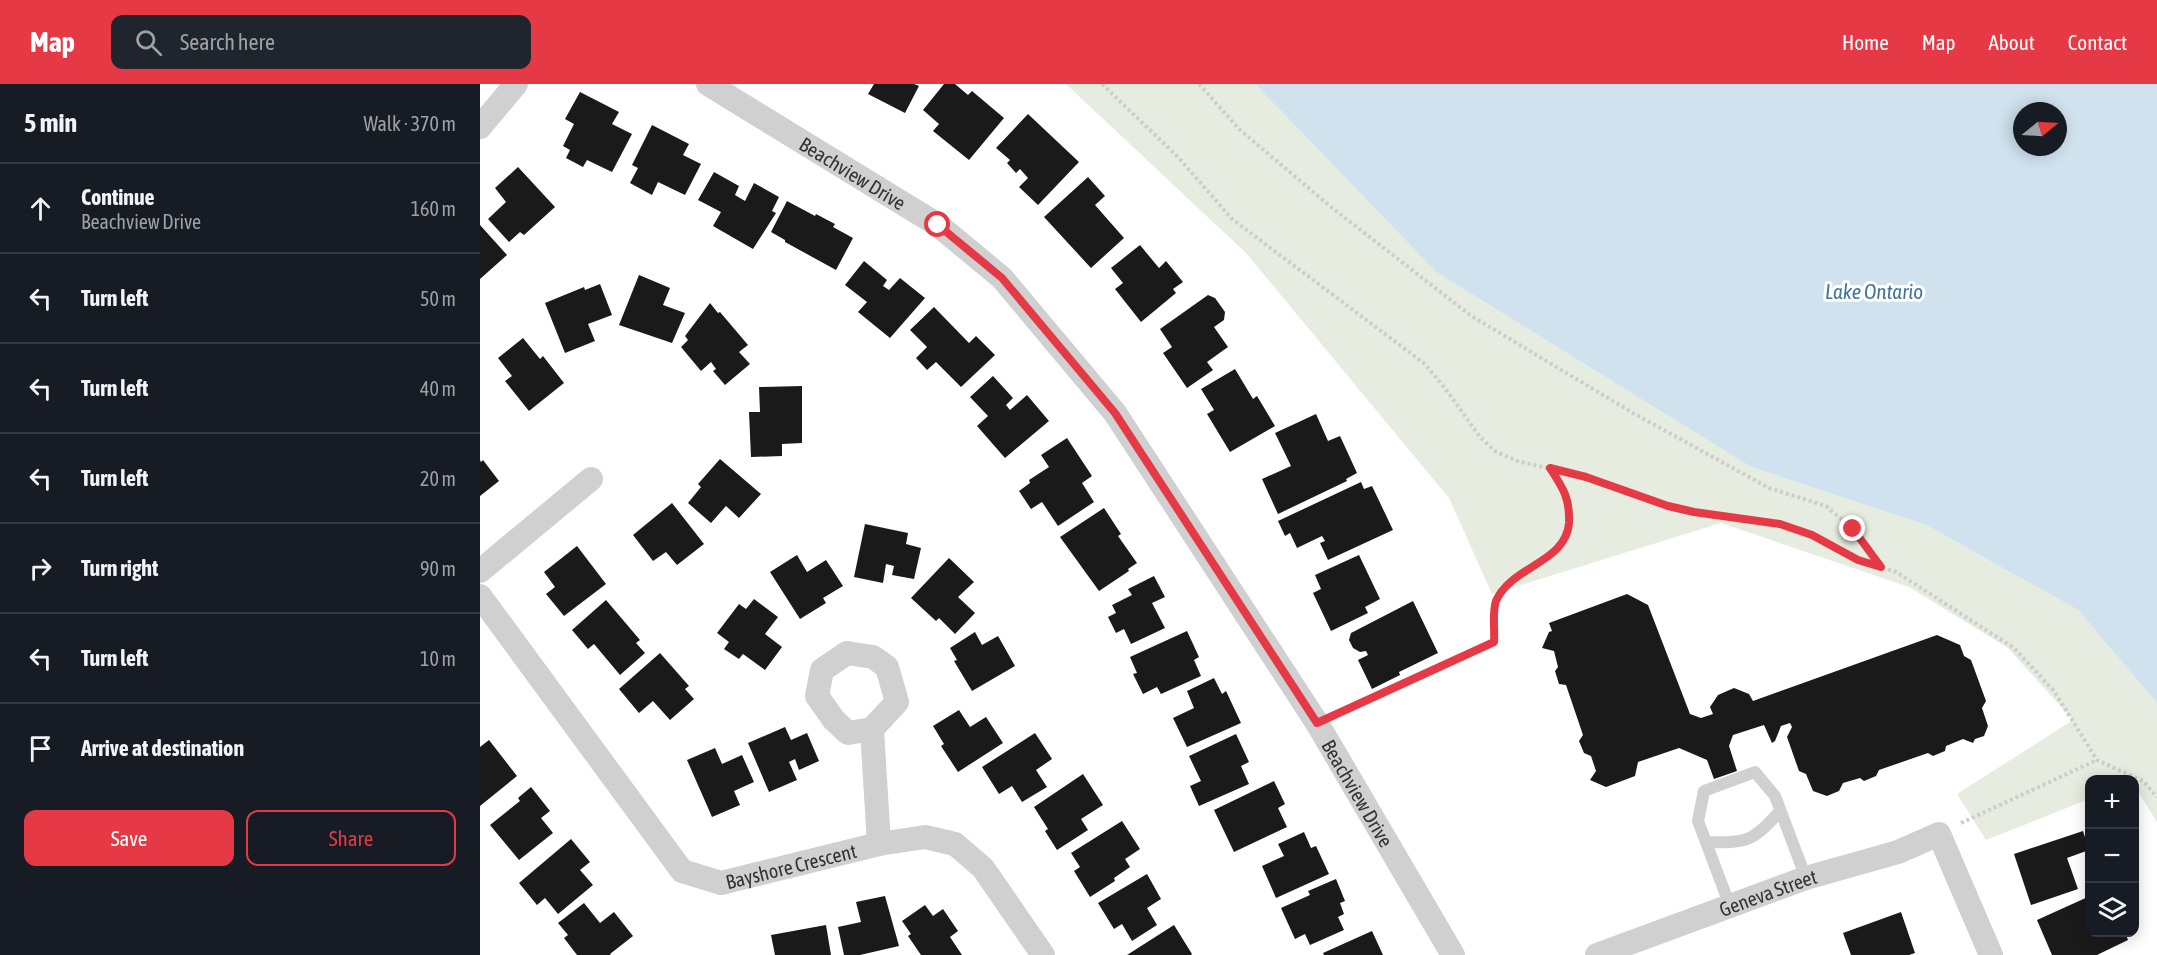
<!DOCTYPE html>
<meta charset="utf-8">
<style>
body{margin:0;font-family:"Asap Condensed",sans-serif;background:#20242c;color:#f1f3f6}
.controls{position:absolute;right:18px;bottom:18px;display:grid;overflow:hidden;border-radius:12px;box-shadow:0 3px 15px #0003}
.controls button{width:54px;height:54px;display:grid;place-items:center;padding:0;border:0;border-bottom:2px solid #363941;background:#171b24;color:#f1f3f6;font:30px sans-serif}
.compass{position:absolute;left:1533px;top:18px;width:54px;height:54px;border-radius:50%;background:#171b24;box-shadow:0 3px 15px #0003;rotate:72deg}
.stop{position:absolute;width:18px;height:18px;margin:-14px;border:4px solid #e63946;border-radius:50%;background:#fff}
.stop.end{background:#e63946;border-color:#fff;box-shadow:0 2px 6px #0008}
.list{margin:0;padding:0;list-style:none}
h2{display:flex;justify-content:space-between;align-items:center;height:78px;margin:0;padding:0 24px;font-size:26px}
h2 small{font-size:20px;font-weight:400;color:#9ea1a6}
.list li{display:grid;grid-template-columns:39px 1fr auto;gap:18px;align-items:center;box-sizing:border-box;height:90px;padding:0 24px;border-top:2px solid #363941}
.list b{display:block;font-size:22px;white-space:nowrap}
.list p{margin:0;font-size:20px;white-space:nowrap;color:#9ea1a6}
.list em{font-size:20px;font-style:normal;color:#9ea1a6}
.actions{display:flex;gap:12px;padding:18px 24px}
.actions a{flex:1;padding:14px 0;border:2px solid #e63946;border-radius:12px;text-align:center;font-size:21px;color:#e63946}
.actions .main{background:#e63946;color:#fff}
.icon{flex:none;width:33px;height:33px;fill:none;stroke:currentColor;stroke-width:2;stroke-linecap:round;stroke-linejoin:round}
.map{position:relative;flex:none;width:1677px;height:871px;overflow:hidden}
header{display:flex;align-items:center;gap:36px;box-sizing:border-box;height:84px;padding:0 30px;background:#e63946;color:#fff}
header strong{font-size:28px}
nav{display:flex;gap:33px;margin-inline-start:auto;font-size:21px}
.search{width:420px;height:54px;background:#20242c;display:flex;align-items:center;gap:15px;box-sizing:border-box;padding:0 21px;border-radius:12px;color:#9ea1a6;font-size:22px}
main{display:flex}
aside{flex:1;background:#171b24}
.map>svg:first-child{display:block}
.green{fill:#e6ecdf}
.water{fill:#cfe2ee;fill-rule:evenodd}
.building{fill:#1a1a1a}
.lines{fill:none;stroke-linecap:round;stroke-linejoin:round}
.path{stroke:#cdcdcd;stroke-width:4;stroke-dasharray:3 3;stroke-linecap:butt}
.lane{stroke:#d0d0d0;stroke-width:12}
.street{stroke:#d0d0d0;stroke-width:24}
.route{stroke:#e63946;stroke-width:8}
.labels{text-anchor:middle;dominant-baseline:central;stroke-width:6;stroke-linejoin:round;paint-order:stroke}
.street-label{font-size:20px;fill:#333;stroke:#fff}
.water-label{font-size:21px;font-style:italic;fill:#3f7597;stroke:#fff}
</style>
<header>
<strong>Map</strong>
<div class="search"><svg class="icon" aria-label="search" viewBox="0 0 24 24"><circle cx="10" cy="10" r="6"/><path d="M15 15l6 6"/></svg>Search here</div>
<nav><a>Home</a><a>Map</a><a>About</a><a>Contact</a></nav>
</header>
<main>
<aside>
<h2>5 min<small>Walk · 370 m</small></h2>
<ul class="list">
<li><svg class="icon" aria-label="ahead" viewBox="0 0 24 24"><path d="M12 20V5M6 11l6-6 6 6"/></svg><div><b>Continue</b><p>Beachview Drive</p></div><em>160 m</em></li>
<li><svg class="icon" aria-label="left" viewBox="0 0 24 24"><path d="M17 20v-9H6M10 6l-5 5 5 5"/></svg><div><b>Turn left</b></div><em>50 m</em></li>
<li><svg class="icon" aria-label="left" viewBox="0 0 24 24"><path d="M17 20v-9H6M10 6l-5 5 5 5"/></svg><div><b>Turn left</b></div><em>40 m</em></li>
<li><svg class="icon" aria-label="left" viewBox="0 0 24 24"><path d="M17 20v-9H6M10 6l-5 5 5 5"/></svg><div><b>Turn left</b></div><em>20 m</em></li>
<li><svg class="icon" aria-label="right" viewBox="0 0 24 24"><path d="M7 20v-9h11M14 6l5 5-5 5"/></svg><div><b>Turn right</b></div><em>90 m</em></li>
<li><svg class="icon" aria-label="left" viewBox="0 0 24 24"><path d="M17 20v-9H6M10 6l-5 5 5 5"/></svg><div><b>Turn left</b></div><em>10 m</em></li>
<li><svg class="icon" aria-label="arrive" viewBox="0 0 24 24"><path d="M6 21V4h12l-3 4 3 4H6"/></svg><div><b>Arrive at destination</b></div></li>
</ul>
<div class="actions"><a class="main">Save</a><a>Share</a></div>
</aside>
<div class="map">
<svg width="1677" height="871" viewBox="0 0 1677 871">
<rect width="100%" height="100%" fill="#fff"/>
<path class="green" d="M 586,0 L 775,0 L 956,188 L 1271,383 L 1446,441 L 1598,526 L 1677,619 L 1677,738 L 1655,703 L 1654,696 L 1610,696 L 1609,715 L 1506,756 L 1477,710 L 1593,636 L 1528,564 L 1429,503 L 1241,439 L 1012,510 L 969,414 L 766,169 Z"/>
<path class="water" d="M 775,0 L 1677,0 L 1677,619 L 1598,526 L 1446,441 L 1271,383 L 956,188 ZM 1542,27 L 1578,27 L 1578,63 L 1542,63 Z"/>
<path class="building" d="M 394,0 L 434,0 L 439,2 L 425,29 L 388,10 Z
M 464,0 L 475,0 L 488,11 L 492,7 L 524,34 L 489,76 L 453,47 L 459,40 L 443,26 Z
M 100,8 L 139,28 L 132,40 L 152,50 L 132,88 L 107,76 L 103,83 L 86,74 L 90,66 L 83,62 L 94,40 L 85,35 Z
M 548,30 L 599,78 L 558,121 L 539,103 L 548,94 L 540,85 L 536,89 L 527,79 L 530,76 L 516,64 Z
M 172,41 L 209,60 L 203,71 L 221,80 L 205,111 L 178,98 L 172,111 L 150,99 L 158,84 L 152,81 Z
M 38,83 L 75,123 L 44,151 L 40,148 L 29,158 L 8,135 L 26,118 L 15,104 Z
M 234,88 L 259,102 L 255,111 L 265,117 L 274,99 L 299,113 L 292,127 L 296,129 L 273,165 L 233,142 L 241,128 L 218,116 Z
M 608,93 L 625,112 L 615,121 L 644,154 L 611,184 L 564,133 Z
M 307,117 L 335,132 L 336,130 L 355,140 L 353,143 L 373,154 L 356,186 L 305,158 L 305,156 L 291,148 Z
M 0,141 L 27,171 L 0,195 Z
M 660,161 L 679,184 L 686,177 L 703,198 L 693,205 L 696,209 L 661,238 L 635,205 L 643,199 L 631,184 Z
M 384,177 L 407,196 L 403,202 L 409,206 L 420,194 L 445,214 L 410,254 L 378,228 L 387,218 L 365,201 Z
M 159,191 L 190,204 L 183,221 L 205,229 L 192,259 L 139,241 Z
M 120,200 L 132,231 L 108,240 L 115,257 L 85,269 L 65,219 L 104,203 L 105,206 Z
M 728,211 L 735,214 L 745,228 L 744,236 L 734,243 L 748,263 L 727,278 L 733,286 L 707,304 L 683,269 L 692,263 L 680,245 Z
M 230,219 L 238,229 L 240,228 L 268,261 L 259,268 L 270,280 L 245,301 L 233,287 L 236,285 L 231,278 L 221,287 L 201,263 L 208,256 L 205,252 Z
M 454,223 L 489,259 L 496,252 L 515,271 L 481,303 L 456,278 L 447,286 L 436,274 L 447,263 L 430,246 Z
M 43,254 L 60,275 L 63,272 L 84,299 L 49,327 L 25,297 L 32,292 L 18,274 Z
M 755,285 L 773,315 L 777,312 L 795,342 L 750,368 L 727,330 L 734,326 L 721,305 Z
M 513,292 L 533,314 L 526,321 L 530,326 L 547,311 L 569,337 L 525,374 L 497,342 L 508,332 L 490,313 Z
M 322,302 L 322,359 L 302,360 L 302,372 L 271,373 L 269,328 L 280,328 L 279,303 Z
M 836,330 L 848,357 L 860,352 L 877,389 L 866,395 L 867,397 L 798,430 L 782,395 L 811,382 L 795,349 Z
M 587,354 L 612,392 L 602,399 L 614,418 L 578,442 L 562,418 L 551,425 L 539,407 L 550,399 L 549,396 L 569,383 L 561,371 Z
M 240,375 L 281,410 L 259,434 L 246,422 L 231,439 L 208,419 L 221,403 L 218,400 Z
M 0,376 L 1,378 L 3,376 L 19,397 L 0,412 Z
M 881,398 L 884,405 L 892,402 L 913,446 L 848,476 L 840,459 L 845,457 L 842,452 L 817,464 L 810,449 L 805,452 L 798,437 Z
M 192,419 L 224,460 L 197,481 L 186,468 L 173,477 L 153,451 Z
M 624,424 L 641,450 L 638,452 L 657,479 L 648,485 L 649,487 L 619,507 L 580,453 Z
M 385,440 L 428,449 L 426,460 L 441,464 L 434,495 L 412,491 L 414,482 L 406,480 L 403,499 L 374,493 Z
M 97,462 L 126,500 L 84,532 L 66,510 L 75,503 L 64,488 Z
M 317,471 L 327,488 L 346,476 L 363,502 L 343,514 L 346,519 L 320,535 L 290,488 Z
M 879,471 L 900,515 L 885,523 L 888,529 L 851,547 L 833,509 L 841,505 L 835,491 Z
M 469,474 L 494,498 L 478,513 L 495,529 L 475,550 L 459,534 L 456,537 L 431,514 Z
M 674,492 L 685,513 L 672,519 L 685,544 L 651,560 L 644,545 L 636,549 L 628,533 L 636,529 L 632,521 L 652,511 L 648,505 Z
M 1147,510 L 1168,521 L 1210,630 L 1221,634 L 1233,630 L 1230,623 L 1238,611 L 1254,604 L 1269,610 L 1273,617 L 1457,551 L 1480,561 L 1484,572 L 1491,576 L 1506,617 L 1502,624 L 1508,642 L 1504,652 L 1495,655 L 1493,659 L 1483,655 L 1466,662 L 1465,667 L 1453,672 L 1448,669 L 1399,686 L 1396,692 L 1384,697 L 1380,694 L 1363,699 L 1359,707 L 1347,712 L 1333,707 L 1326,690 L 1319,687 L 1307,653 L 1312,643 L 1310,639 L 1301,642 L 1295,657 L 1292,659 L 1284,641 L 1253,651 L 1249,662 L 1257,687 L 1234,695 L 1227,676 L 1199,664 L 1158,678 L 1155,692 L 1126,703 L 1110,696 L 1116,687 L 1111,672 L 1104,669 L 1099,657 L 1103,651 L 1086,601 L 1079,600 L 1075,587 L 1078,583 L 1074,567 L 1062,564 L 1069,548 L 1072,547 L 1069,539 Z
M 274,515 L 298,533 L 285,550 L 302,563 L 285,586 L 263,570 L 259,575 L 244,565 L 249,558 L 237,549 L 259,520 L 266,525 Z
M 126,516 L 160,556 L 156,559 L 165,569 L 140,591 L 114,560 L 108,565 L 92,546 Z
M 933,517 L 958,569 L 919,588 L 920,591 L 892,605 L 878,576 L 888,571 L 886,567 L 880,568 L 873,564 L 869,556 L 871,549 Z
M 707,547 L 719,573 L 714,576 L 721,592 L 681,610 L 677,603 L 663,610 L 653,590 L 657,589 L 650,573 Z
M 495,548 L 502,561 L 518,552 L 535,582 L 492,607 L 474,577 L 477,576 L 470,564 Z
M 180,569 L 209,602 L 205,605 L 214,615 L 190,636 L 173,617 L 159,629 L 139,605 Z
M 734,594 L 742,610 L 746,607 L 761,639 L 707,663 L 693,634 L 714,624 L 707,607 Z
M 479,626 L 490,643 L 506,633 L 523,659 L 478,688 L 461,662 L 464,660 L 453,642 Z
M 305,643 L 311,656 L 327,649 L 339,677 L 319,686 L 315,675 L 309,678 L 317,696 L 289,708 L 268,659 Z
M 555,649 L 572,675 L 556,686 L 567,703 L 542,718 L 532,702 L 519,710 L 502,683 Z
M 756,650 L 769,678 L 761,682 L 769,700 L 719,722 L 710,702 L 721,697 L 709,672 Z
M 9,656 L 37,692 L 0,722 L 0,663 Z
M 235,664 L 242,680 L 262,671 L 274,698 L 254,707 L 260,721 L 232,733 L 207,676 Z
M 603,690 L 623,721 L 601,735 L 608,746 L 577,766 L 565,747 L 568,745 L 554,723 Z
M 794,697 L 805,720 L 798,724 L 807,743 L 754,768 L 734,726 Z
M 51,703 L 70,727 L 61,734 L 73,749 L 39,776 L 10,741 L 40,717 L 38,714 Z
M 642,737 L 660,765 L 645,775 L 650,783 L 634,794 L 635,797 L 610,813 L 594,787 L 600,783 L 591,769 Z
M 1603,747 L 1609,766 L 1587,774 L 1598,805 L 1551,821 L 1534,770 Z
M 824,748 L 831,764 L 836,762 L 849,790 L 796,814 L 782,782 L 804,772 L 798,760 Z
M 91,755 L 110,778 L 100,786 L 113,801 L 78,830 L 65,814 L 57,821 L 39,799 Z
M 667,790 L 681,815 L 667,824 L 677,841 L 652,857 L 642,840 L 634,845 L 618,819 Z
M 856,795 L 865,817 L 860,819 L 864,830 L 858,833 L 864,846 L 830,861 L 825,850 L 815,855 L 801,824 L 830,811 L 828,807 Z
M 405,812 L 419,862 L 380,871 L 364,871 L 358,843 L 381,838 L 376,818 Z
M 1610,812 L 1610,848 L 1645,848 L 1648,856 L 1617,871 L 1572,871 L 1557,836 Z
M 104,819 L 120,839 L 134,828 L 153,852 L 130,870 L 131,871 L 97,871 L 84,854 L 88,851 L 78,839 Z
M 445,821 L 453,832 L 463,825 L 478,847 L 470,853 L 482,871 L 441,871 L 428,852 L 431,850 L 422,837 Z
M 1421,828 L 1435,869 L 1429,871 L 1371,871 L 1363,849 Z
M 346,841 L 351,871 L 295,871 L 291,851 Z
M 694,841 L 712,870 L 711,871 L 647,871 Z
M 892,847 L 903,871 L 844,871 L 843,869 Z"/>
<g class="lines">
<path class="path" d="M 622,0 L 698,73 L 752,135 L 945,280 L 967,307 L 1000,353 L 1015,367 L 1037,377 L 1106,393 L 1188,422 L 1214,428 L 1300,440 L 1332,451 L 1378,476 L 1416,488 L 1534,564 L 1574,607 L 1617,676 L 1663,697 L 1677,713
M 719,0 L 759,45 L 851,123 L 990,231 L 1153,329 L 1289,404 L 1346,422 L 1373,445 L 1401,483
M 860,629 L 1014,558 C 1015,546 1012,528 1016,517 C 1031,482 1086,479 1089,439 C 1091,414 1083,404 1070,384
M 1481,739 L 1617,676"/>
<path class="lane" d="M 1226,758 C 1268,759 1272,758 1300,727
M 1250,822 L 1218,737 L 1224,707 L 1275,688 L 1295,712 L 1326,794"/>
<g class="street">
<path id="s1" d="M 228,0 L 458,141 L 522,194 L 635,329 L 837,639 L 973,871"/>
<path d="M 0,43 L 36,0"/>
<path d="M 0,487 L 111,395"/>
<path id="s2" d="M 0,512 L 202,787 L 241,799 L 399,760 L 445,753 L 475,760 L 503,784 L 563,871"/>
<path d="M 392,645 L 368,649 L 354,636 L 337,612 L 342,586 L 367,569 L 393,573 L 407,583 L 417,618 L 392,645 L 399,760"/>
<path id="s3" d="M 1117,871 L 1326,794 L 1418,768 L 1459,750 L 1511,871"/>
</g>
</g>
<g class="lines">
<path class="route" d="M 458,141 L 522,194 L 635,329 L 837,639 L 1014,558 C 1015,546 1012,528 1016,517 C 1031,482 1086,479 1089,439 C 1090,414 1083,404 1070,384 L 1106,393 L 1188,422 L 1214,428 L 1300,440 L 1332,451 L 1378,476 L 1401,483 L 1373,445"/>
</g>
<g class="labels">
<g class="street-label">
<text stroke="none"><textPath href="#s1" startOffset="170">Beachview Drive</textPath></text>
<text stroke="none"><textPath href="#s1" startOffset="980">Beachview Drive</textPath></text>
<text stroke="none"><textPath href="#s2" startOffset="454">Bayshore Crescent</textPath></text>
<text stroke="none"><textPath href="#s3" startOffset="182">Geneva Street</textPath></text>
</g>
<g class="water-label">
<text x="1394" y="207">Lake Ontario</text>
</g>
</g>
</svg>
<div class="controls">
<button>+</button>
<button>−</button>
<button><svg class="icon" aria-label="layers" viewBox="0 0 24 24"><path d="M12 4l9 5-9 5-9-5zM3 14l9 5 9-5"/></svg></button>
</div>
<svg class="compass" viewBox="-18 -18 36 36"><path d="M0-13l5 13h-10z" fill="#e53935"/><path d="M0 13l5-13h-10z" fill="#9ea1a6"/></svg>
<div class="stop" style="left:458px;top:141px"></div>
<div class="stop end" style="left:1373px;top:445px"></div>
</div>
</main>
